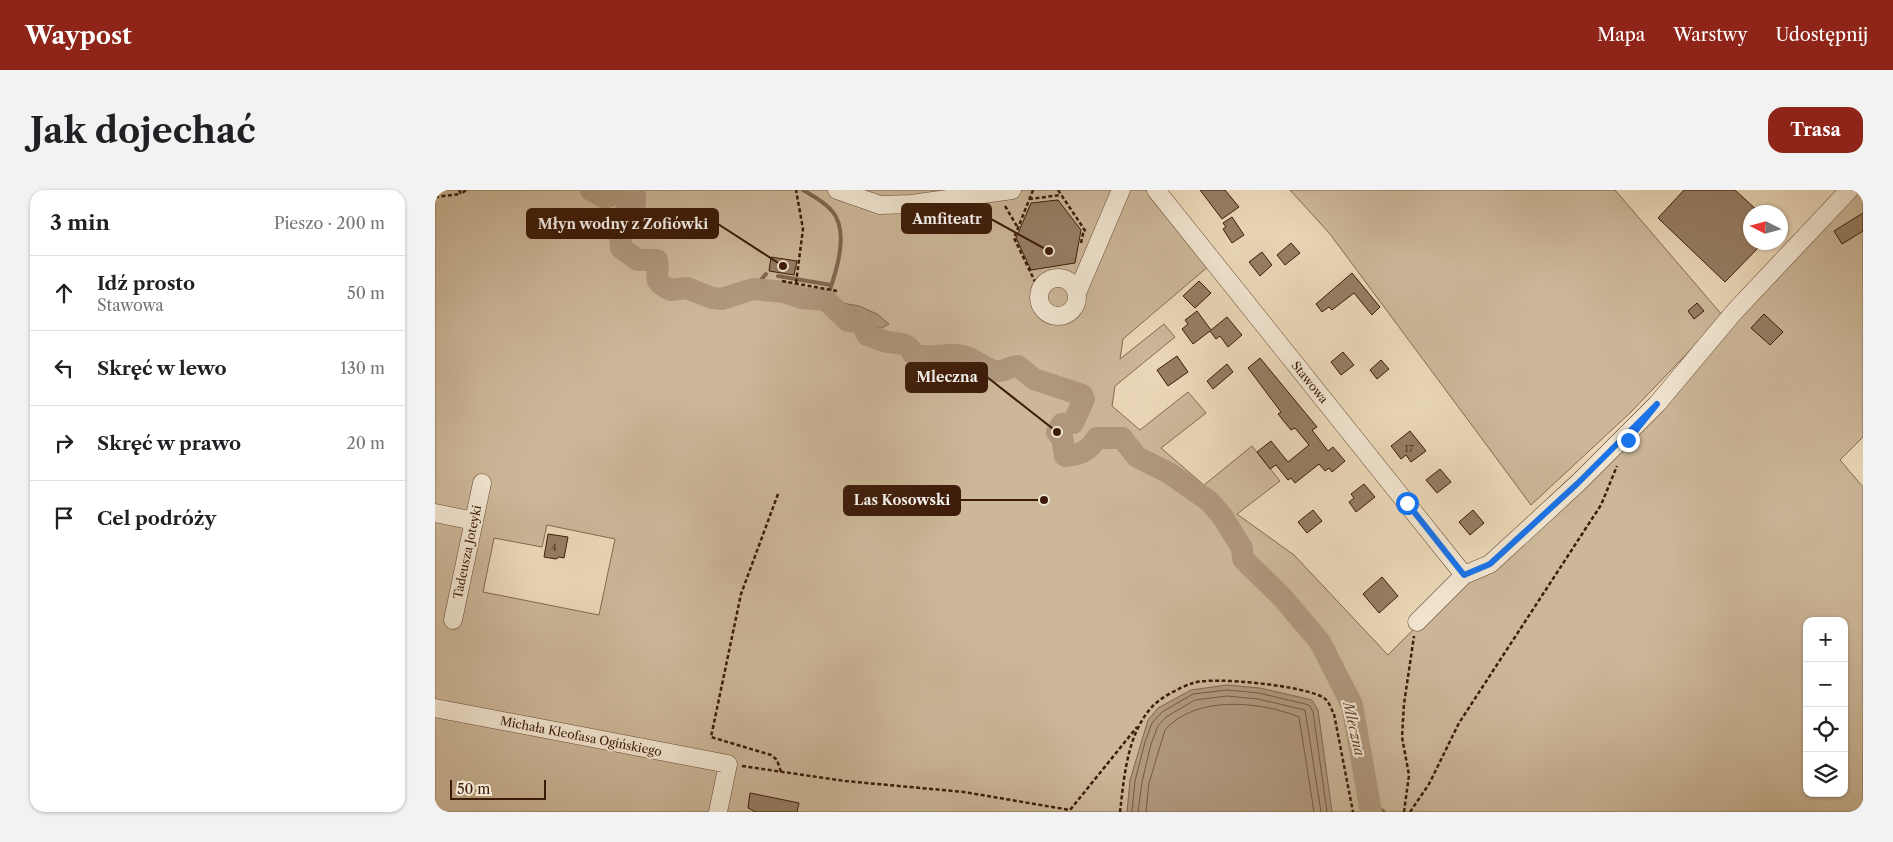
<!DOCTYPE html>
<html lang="pl">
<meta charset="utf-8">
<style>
body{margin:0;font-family:"Libre Caslon Text",serif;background:#f2f2f2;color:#202124}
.controls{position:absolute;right:15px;bottom:15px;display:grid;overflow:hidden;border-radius:10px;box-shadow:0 1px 4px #0004}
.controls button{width:45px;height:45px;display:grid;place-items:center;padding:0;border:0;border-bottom:1px solid #e0e0e0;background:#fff;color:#202124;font:25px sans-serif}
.compass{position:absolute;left:1308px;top:15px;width:45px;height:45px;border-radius:50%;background:#fff;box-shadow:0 1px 4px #0004;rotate:276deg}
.scale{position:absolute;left:15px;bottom:12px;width:96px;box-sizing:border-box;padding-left:5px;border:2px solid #3c1b09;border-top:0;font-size:14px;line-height:18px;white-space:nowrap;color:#3c1b09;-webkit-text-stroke:4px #f1e5d0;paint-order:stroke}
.stop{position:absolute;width:15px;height:15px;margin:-11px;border:4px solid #1a73e8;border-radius:50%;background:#fff}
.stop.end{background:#1a73e8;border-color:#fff;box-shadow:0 1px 5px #0008}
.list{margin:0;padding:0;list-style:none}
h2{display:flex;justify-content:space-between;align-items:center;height:65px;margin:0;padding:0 20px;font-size:21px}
h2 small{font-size:16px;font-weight:400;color:#757577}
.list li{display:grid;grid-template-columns:32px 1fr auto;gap:15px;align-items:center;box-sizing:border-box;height:75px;padding:0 20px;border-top:1px solid #e0e0e0}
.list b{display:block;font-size:19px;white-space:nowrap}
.list p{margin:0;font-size:16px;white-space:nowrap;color:#757577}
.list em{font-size:16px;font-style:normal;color:#757577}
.icon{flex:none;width:28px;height:28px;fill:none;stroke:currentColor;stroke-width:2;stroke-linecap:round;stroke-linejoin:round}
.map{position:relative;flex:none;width:1428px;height:622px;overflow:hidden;border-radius:15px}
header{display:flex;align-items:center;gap:30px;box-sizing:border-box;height:70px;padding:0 25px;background:#8f2418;color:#fff}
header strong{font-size:24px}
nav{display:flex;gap:28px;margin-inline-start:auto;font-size:18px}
.intro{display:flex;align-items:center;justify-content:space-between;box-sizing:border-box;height:120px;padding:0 30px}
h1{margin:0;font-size:35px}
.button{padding:12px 22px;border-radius:15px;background:#8f2418;color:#fff;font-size:18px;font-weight:700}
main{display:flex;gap:30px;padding:0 30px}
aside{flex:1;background:#fff;border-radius:15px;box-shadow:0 1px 4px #0004}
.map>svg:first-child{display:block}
.green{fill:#ccb799;stroke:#846951;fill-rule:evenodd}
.water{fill:#af977c;stroke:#81654e}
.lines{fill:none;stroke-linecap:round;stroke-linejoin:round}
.shore{stroke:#765942;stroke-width:1}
.stream{stroke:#81654e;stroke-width:4}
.river{stroke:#af977c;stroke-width:22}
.building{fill:#967d63;stroke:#3c1b09}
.minor-casing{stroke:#684a34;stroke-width:19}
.path{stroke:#3c1b09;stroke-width:2.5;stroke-dasharray:4 2.5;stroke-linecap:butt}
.minor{stroke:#f1e5d0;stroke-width:18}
.route{stroke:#1a73e8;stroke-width:6}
.labels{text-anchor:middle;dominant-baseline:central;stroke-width:4;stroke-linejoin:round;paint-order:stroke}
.number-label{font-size:10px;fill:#523420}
.street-label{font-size:12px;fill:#3c1b09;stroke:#f1e5d0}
.water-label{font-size:14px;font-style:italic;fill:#644631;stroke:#f1e5d0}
.leader{fill:none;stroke:#3c1b09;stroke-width:2}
.callout-dot{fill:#3c1b09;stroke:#f1e5d0;stroke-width:2}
.callout{fill:#3c1b09;stroke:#3c1b09;stroke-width:2}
.callout-label{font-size:14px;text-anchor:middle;font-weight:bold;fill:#fff}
</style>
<header>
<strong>Waypost</strong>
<nav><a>Mapa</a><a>Warstwy</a><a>Udostępnij</a></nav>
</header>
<div class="intro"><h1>Jak dojechać</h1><a class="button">Trasa</a></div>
<main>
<aside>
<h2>3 min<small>Pieszo · 200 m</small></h2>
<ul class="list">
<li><svg class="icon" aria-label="ahead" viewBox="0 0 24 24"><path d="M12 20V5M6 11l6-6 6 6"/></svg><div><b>Idź prosto</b><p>Stawowa</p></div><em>50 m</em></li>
<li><svg class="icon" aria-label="left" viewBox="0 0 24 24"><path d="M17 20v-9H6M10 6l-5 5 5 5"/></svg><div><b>Skręć w lewo</b></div><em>130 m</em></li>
<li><svg class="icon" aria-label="right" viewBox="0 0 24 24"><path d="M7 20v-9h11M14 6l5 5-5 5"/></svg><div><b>Skręć w prawo</b></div><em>20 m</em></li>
<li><svg class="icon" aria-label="arrive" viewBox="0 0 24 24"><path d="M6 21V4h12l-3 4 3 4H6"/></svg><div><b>Cel podróży</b></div></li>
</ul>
</aside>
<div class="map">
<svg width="1428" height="622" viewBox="0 0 1428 622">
<rect width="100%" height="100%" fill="#ead7b7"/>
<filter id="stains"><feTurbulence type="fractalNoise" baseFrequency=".004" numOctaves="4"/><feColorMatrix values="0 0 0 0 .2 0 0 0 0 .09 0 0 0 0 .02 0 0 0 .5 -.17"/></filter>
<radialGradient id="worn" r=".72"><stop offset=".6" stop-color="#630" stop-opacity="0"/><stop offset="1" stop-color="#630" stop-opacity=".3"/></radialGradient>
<path class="green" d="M 0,0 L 714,0 L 775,75 L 688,149 L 685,169 L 729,134 L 740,147 L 680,196 L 677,216 L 705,240 L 753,202 L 771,223 L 726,258 L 769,295 L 817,256 L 845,291 L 802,324 L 859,365 L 953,465 L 1047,370 L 1153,271 L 1422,0 L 1428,0 L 1428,247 L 1405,270 L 1428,297 L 1428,622 L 0,622 ZM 112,335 L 180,349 L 164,425 L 48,402 L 59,348 L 107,357 ZM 1372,431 L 1409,431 L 1409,603 L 1372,603 Z
M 855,0 L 1180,0 L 1288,126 L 1195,223 L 1096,315 L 895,44 Z"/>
<path class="water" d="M 389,101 L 400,103 L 402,112 L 424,116 L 442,124 L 454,134 L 447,138 L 417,133 L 400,125 L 392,117 L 370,112 L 371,104 L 383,105 Z
M 792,495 L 825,498 L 877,510 L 883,520 L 897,622 L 692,622 L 695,590 L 713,530 L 723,518 L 756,500 Z"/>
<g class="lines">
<path class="shore" d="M 411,120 L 423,121 L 435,126 L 436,129 L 434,131 L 419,129 L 409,124 Z
M 697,622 L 700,591 L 710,552 L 717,533 L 727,522 L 758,504 L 792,500 L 824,503 L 874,515 L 878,522 L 892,622
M 703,622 L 707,592 L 716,554 L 723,536 L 731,527 L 760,510 L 792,506 L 823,509 L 870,520 L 886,622
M 711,622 L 714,593 L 730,540 C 760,505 825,511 864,527 L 879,622"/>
<path class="stream" d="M 368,0 C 378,6 390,12 397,21 C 415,41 401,83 393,105
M 343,86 L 396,95
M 318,99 L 331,84
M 934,611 L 949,622"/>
<path class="river" d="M 156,0 L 170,8 C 181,3 189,0 200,6 L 200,13 L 180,33 L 185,46 L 186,58 L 203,70 L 222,70 C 225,87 215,90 236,100 L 252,98 L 277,108 L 287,109 L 318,99 L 349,102 L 367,108 L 391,110 L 413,131 L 426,132 L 432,145 C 439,147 446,151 453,152 C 465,154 473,152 478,164 C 494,170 511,162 528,166 C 540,168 552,182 564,181 C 570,181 576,176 583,176 L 599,189 L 647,205 L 649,209 L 638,233 L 627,234 L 622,242 L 627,247 L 630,266 C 645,265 654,261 662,248 L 687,248 L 702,267 L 734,283 L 774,311 L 787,326 L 807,358 L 808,369 L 847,407 L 885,452 L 917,515 L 936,622"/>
</g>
<path class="building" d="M 765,0 L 790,0 L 804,17 L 787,29 Z
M 1249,0 L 1300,0 L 1324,22 L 1316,22 L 1316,52 L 1323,58 L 1290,92 L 1223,28 Z
M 623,10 L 646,40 L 640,73 L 596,80 L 581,48 L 596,13 Z
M 1428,23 L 1428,41 L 1407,54 L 1399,41 Z
M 797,27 L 809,45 L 797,53 L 788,39 L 791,37 L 788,33 Z
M 856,53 L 865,63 L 850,75 L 842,65 Z
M 827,62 L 837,75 L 825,86 L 814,72 Z
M 336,67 L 362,71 L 359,85 L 334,81 Z
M 917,83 L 945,117 L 937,125 L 919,103 L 897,120 L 894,117 L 887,122 L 881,114 Z
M 764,91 L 776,103 L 760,118 L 748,106 Z
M 1262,113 L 1269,121 L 1259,129 L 1253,121 Z
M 762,121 L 776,140 L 792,127 L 807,145 L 793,157 L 785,146 L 781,149 L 775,141 L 758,154 L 747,139 L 753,134 L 750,130 Z
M 1329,124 L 1348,142 L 1335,155 L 1316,138 Z
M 908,162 L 919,175 L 906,185 L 896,172 Z
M 742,166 L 753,182 L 733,196 L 722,180 Z
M 825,168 L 882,237 L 877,240 L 893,261 L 898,257 L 910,271 L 897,282 L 894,278 L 890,281 L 884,274 L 860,293 L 856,288 L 853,290 L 841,275 L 835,279 L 822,262 L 836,251 L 853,272 L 874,255 L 860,238 L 856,240 L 843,224 L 846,222 L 813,178 Z
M 946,170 L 954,179 L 942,189 L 935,180 Z
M 792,174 L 798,182 L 778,199 L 772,191 Z
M 975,241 L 991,261 L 976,272 L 971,265 L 966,269 L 956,256 Z
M 1005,279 L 1016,292 L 1002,303 L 991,290 Z
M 929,294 L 940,307 L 921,322 L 914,312 L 919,308 L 916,304 Z
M 878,320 L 887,331 L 872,343 L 863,332 Z
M 1038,320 L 1049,333 L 1035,345 L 1024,332 Z
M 113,344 L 133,347 L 129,368 L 124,367 L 121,369 L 109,367 Z
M 947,387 L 963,406 L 944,423 L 928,404 Z
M 315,603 L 364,613 L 362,622 L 321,622 L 313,618 Z"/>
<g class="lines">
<g class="minor-casing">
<path id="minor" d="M 402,0 L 445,15 L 476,14 L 577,0
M 721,0 L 1029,385
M604 107a19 19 0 1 1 38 0a19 19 0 1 1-38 0Z
M 642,103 L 686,0
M 0,323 L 39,331
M 18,430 L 47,293
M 982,432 L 1029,385 L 1055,374 L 1143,293 L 1222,214 L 1300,121 L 1414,0
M 0,518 L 293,574 L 283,622"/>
</g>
<path class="path" d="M 24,0 L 26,4 L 31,0
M 598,0 L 579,48 L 605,102
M 623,0 L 651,42
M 0,7 L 26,4
M 594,9 L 626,5
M 570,16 L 583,38
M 646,53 L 649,39
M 347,91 L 402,101
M 361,93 L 368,39 L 361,0
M 343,304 L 306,404 L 276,547 L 336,565 L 342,570 L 346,582
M 307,576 L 410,591 L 529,602 L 635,620 L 702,537
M 685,622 C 689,588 692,545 716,518 C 724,508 746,497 758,493 C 778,486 872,496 889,508 C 894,511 896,519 899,524 L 918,622
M 969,622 L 974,585 L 967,547 L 969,514 L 979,446
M 975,622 L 994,594 L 1024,533 L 1166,315 L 1182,276"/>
<use href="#minor" class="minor"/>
</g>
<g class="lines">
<path class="route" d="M 972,313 L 1029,385 L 1055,374 L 1143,293 L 1222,214 L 1193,250"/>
</g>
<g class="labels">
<g class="number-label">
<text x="974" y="258">17</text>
<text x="119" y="357">4</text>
</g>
<g class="street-label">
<text transform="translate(875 192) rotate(51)">Stawowa</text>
<text transform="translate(32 362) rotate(-78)">Tadeusza Joteyki</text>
<text transform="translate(146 546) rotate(11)">Michała Kleofasa Ogińskiego</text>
</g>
<g class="water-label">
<text transform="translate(919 539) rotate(77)">Mleczna</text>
</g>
</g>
<path class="leader" d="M614 61L556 29M348 76L283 34M622 242L552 187M609 310L525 310"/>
<g class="callout-dot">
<circle cx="614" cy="61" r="5"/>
<circle cx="348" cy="76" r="5"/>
<circle cx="622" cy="242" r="5"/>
<circle cx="609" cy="310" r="5"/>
</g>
<g class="callout">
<rect x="467" y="14" width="89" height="29" rx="5"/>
<rect x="92" y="19" width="191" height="29" rx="5"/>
<rect x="471" y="173" width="81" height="29" rx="5"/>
<rect x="409" y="296" width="116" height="29" rx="5"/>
</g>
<g class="callout-label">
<text x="512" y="34">Amfiteatr</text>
<text x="188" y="39">Młyn wodny z Zofiówki</text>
<text x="512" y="192">Mleczna</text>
<text x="467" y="315">Las Kosowski</text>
</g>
<rect width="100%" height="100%" filter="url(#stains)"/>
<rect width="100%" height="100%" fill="url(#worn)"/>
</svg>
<div class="controls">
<button>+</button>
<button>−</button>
<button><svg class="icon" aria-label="locate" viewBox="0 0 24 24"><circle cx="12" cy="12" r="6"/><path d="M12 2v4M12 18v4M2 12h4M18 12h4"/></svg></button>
<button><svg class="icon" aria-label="layers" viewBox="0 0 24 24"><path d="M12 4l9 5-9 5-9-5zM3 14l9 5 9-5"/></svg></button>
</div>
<svg class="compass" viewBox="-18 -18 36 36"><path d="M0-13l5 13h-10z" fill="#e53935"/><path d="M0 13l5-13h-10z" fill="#757577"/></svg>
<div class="scale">50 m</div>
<div class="stop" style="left:972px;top:313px"></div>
<div class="stop end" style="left:1193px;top:250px"></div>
</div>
</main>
